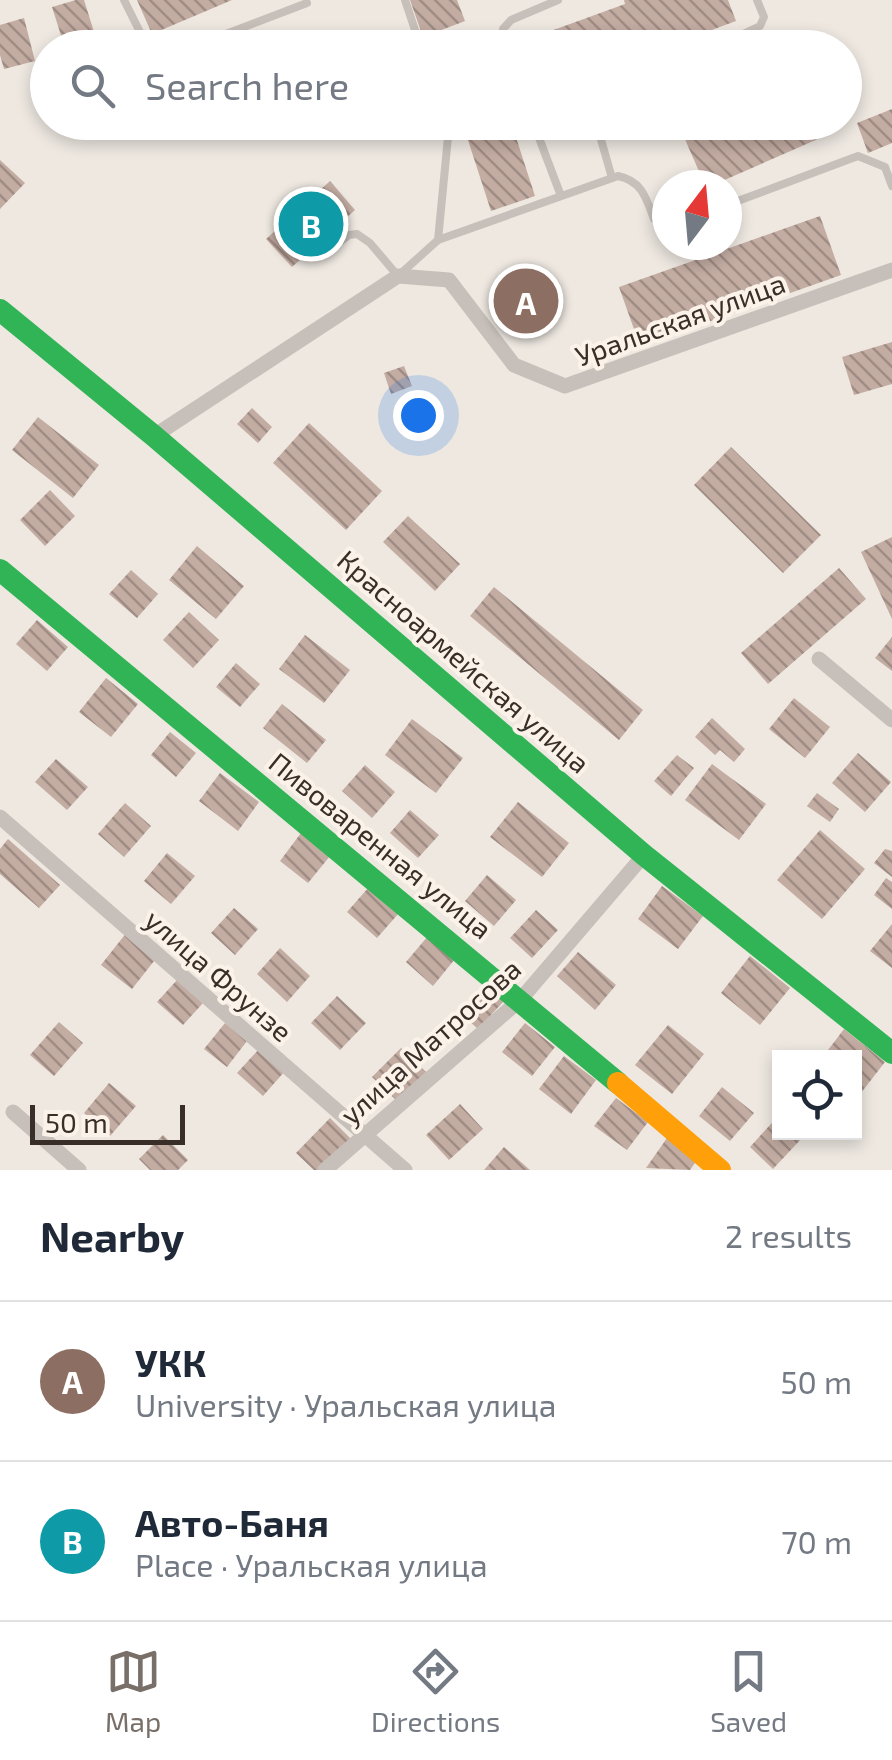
<!DOCTYPE html>
<meta charset="utf-8">
<style>
body{margin:0;font-family:"Exo 2",sans-serif;background:#f2f2f3;color:#1f2937}
.controls{position:absolute;right:30px;bottom:30px;display:grid;overflow:hidden;border-radius:0px;box-shadow:0 5px 15px #0003}
.controls button{width:90px;height:90px;display:grid;place-items:center;padding:0;border:0;border-bottom:2px solid #e0e1e3;background:#fff;color:#1f2937;font:50px sans-serif}
.compass{position:absolute;left:652px;top:170px;width:90px;height:90px;border-radius:50%;background:#fff;box-shadow:0 5px 15px #0003;rotate:16deg}
.scale{position:absolute;left:30px;bottom:25px;width:155px;box-sizing:border-box;padding-left:10px;border:5px solid #392e28;border-top:0;font-size:28px;line-height:35px;white-space:nowrap;color:#392e28;-webkit-text-stroke:8px #fbf3e9;paint-order:stroke}
.you{position:absolute;left:418px;top:415px;width:35px;height:35px;margin:-25px;border:8px solid #fff;border-radius:50%;background:#1a73e8;box-shadow:0 0 0 15px #1a73e833}
.badge{display:grid;place-items:center;width:65px;height:65px;border-radius:50%;background:#786f69;color:#fff;font-size:32px;font-weight:700}
.pin{position:absolute;translate:-50% -50%;border:5px solid #fff;box-shadow:0 2px 10px #0006}
.list{margin:0;padding:0;list-style:none}
h2{display:flex;justify-content:space-between;align-items:center;height:130px;margin:0;padding:0 40px;font-size:42px}
h2 small{font-size:32px;font-weight:400;color:#747a83}
.list li{display:grid;grid-template-columns:65px 1fr auto;gap:30px;align-items:center;box-sizing:border-box;height:160px;padding:0 40px;border-top:2px solid #e0e1e3}
.list b{display:block;font-size:38px;white-space:nowrap}
.list p{margin:0;font-size:32px;white-space:nowrap;color:#747a83}
.list em{font-size:32px;font-style:normal;color:#747a83}
.icon{flex:none;width:55px;height:55px;fill:none;stroke:currentColor;stroke-width:2;stroke-linecap:round;stroke-linejoin:round}
.map{position:relative;flex:none;width:892px;height:1170px;overflow:hidden}
.search{position:absolute;background:#fff;box-shadow:0 5px 15px #0003;left:30px;right:30px;top:30px;height:110px;display:flex;align-items:center;gap:25px;box-sizing:border-box;padding:0 35px;border-radius:55px;color:#747a83;font-size:38px}
.sheet{height:450px;background:#fff}
nav{display:flex;justify-content:space-around;align-items:center;box-sizing:border-box;height:140px;border-top:2px solid #e0e1e3;background:#fff;font-size:28px;color:#747a83}
nav a{display:grid;justify-items:center;gap:5px}
nav .on{color:#786f69}
.map>svg:first-child{display:block}
.building{fill:url(#building-back-hatch)}
.lines{fill:none;stroke-linecap:round;stroke-linejoin:round}
.lane{stroke:#c7c0ba;stroke-width:8}
.street{stroke:#c7c0ba;stroke-width:15}
.fast{stroke:#30b455;stroke-width:22}
.slow{stroke:#ff9f0a;stroke-width:22}
.labels{text-anchor:middle;dominant-baseline:central;stroke-width:8;stroke-linejoin:round;paint-order:stroke}
.street-label{font-size:28px;fill:#392e28;stroke:#fbf3e9}
</style>
<div class="map">
<svg width="892" height="1170" viewBox="0 0 892 1170">
<defs>
<pattern id="building-back-hatch" width="6" height="6" patternUnits="userSpaceOnUse" patternTransform="scale(2.5)"><rect width="6" height="6" fill="#c3aca2"/><path d="M-1 5l2 2M0 0l6 6M5-1l2 2" fill="none" stroke="#9f8c84"/></pattern>
</defs>
<rect width="100%" height="100%" fill="#eee8e1"/>
<path class="building" d="M 76,0 L 84,0 L 99,48 L 65,48 L 52,7 Z
M 137,0 L 232,0 L 152,34 Z
M 410,0 L 457,0 L 465,21 L 423,37 Z
M 624,0 L 728,0 L 736,21 L 663,48 L 529,48 L 526,40 L 625,4 Z
M 24,18 L 35,61 L 4,69 L 0,55 L 0,25 Z
M 892,109 L 892,143 L 868,153 L 857,123 Z
M 499,122 L 511,122 L 535,196 L 491,211 L 466,134 Z
M 718,122 L 821,122 L 827,135 L 713,185 L 705,185 L 684,137 Z
M 0,160 L 25,183 L 0,209 Z
M 330,181 L 355,210 L 292,267 L 266,239 Z
M 820,216 L 841,275 L 640,346 L 619,287 Z
M 545,279 L 555,306 L 506,323 L 496,297 Z
M 892,342 L 892,384 L 854,395 L 842,357 Z
M 404,366 L 412,386 L 391,394 L 384,373 Z
M 252,408 L 272,427 L 258,443 L 237,424 Z
M 38,417 L 99,465 L 73,498 L 12,450 Z
M 309,423 L 382,491 L 346,530 L 273,463 Z
M 731,447 L 821,535 L 783,573 L 694,485 Z
M 50,490 L 75,516 L 45,546 L 20,520 Z
M 408,516 L 460,564 L 435,591 L 383,542 Z
M 892,537 L 892,619 L 861,552 Z
M 197,546 L 244,586 L 216,619 L 169,580 Z
M 839,568 L 866,599 L 768,684 L 741,653 Z
M 131,570 L 158,594 L 137,618 L 109,594 Z
M 494,587 L 643,710 L 619,740 L 470,616 Z
M 189,612 L 219,640 L 193,668 L 163,640 Z
M 37,620 L 68,647 L 47,671 L 16,644 Z
M 305,635 L 350,670 L 324,703 L 279,669 Z
M 892,637 L 892,671 L 875,658 Z
M 236,663 L 260,684 L 240,707 L 216,687 Z
M 106,678 L 138,704 L 111,737 L 79,712 Z
M 794,698 L 830,727 L 805,758 L 769,729 Z
M 282,704 L 326,740 L 307,763 L 263,728 Z
M 712,718 L 745,749 L 734,762 L 720,750 L 715,755 L 695,737 Z
M 412,719 L 463,758 L 436,793 L 385,755 Z
M 170,732 L 196,753 L 176,777 L 151,755 Z
M 858,753 L 891,782 L 865,812 L 832,783 Z
M 677,755 L 694,768 L 671,796 L 654,781 Z
M 56,759 L 88,787 L 67,810 L 35,782 Z
M 712,764 L 766,804 L 739,840 L 685,800 Z
M 365,765 L 395,792 L 372,818 L 342,791 Z
M 220,773 L 259,802 L 238,831 L 199,801 Z
M 817,793 L 839,809 L 830,822 L 807,806 Z
M 518,802 L 569,843 L 542,877 L 490,837 Z
M 125,803 L 151,826 L 124,857 L 98,834 Z
M 410,810 L 439,835 L 418,858 L 390,833 Z
M 820,830 L 865,869 L 822,919 L 777,880 Z
M 301,833 L 330,856 L 308,883 L 280,861 Z
M 8,839 L 60,885 L 39,908 L 0,874 L 0,849 Z
M 885,849 L 892,851 L 892,877 L 874,863 Z
M 167,853 L 195,876 L 171,904 L 144,881 Z
M 487,875 L 516,900 L 494,926 L 465,901 Z
M 886,878 L 892,882 L 892,909 L 874,895 Z
M 662,886 L 703,916 L 678,949 L 638,919 Z
M 369,887 L 399,913 L 377,938 L 347,912 Z
M 234,908 L 258,929 L 235,955 L 211,933 Z
M 536,910 L 558,930 L 532,958 L 510,938 Z
M 892,924 L 892,968 L 870,951 Z
M 127,932 L 158,956 L 132,989 L 101,965 Z
M 428,936 L 455,959 L 433,986 L 406,962 Z
M 280,948 L 310,976 L 287,1002 L 257,974 Z
M 578,952 L 616,985 L 595,1010 L 557,976 Z
M 750,956 L 790,988 L 760,1025 L 721,993 Z
M 177,980 L 203,1003 L 183,1025 L 157,1002 Z
M 486,985 L 504,1001 L 478,1029 L 460,1013 Z
M 337,996 L 366,1023 L 340,1050 L 311,1023 Z
M 59,1022 L 83,1043 L 54,1076 L 30,1055 Z
M 225,1023 L 247,1041 L 227,1067 L 204,1049 Z
M 525,1023 L 555,1047 L 532,1076 L 502,1052 Z
M 668,1025 L 704,1054 L 672,1094 L 635,1065 Z
M 844,1029 L 885,1062 L 857,1098 L 854,1096 L 854,1058 L 822,1058 Z
M 260,1048 L 285,1071 L 263,1096 L 237,1073 Z
M 401,1048 L 426,1072 L 397,1101 L 372,1077 Z
M 564,1056 L 596,1080 L 571,1114 L 539,1089 Z
M 109,1083 L 136,1106 L 110,1136 L 84,1113 Z
M 722,1087 L 754,1113 L 730,1141 L 699,1116 Z
M 616,1098 L 648,1122 L 627,1150 L 594,1126 Z
M 460,1104 L 483,1129 L 449,1160 L 426,1135 Z
M 780,1114 L 780,1132 L 796,1132 L 802,1138 L 773,1169 L 750,1147 Z
M 330,1118 L 351,1139 L 322,1170 L 314,1170 L 296,1153 Z
M 163,1135 L 188,1160 L 178,1170 L 150,1170 L 139,1159 Z
M 667,1138 L 697,1160 L 690,1170 L 646,1168 Z
M 504,1147 L 530,1170 L 484,1170 Z"/>
<g class="lines">
<path class="lane" d="M 124,0 L 148,48
M 405,0 L 421,48
M 189,48 L 307,3
M 505,48 L 503,29 L 511,20 L 558,0
M 713,48 L 760,26 L 764,17 L 757,0
M 533,122 L 561,196
M 596,122 L 612,178
M 727,205 L 858,156 L 885,167 L 892,186
M 438,240 L 448,137 L 444,122
M 333,247 L 349,235 L 357,234 L 370,243 L 398,276 L 438,240 L 618,176 C 642,181 646,198 654,219 L 667,224"/>
<path class="street" d="M 154,436 L 398,276 L 449,280 L 514,365 L 565,386 L 892,270
M 819,659 L 892,720
M 0,817 L 405,1170
M 13,1112 L 79,1170
M 325,1170 L 521,999 L 644,855"/>
<path class="fast" d="M 0,310 L 154,436 L 644,855 L 892,1053
M 0,570 L 618,1083"/>
<path class="slow" d="M 618,1083 L 720,1170"/>
</g>
<g class="labels">
<g class="street-label">
<text transform="translate(680 319) rotate(-20)">Уральская улица</text>
<text transform="translate(464 661) rotate(41)">Красноармейская улица</text>
<text transform="translate(381 845) rotate(39)">Пивоваренная улица</text>
<text transform="translate(219 975) rotate(41)">улица Фрунзе</text>
<text transform="translate(430 1041) rotate(-42)">улица Матросова</text>
</g>
</g>
</svg>
<div class="controls">
<button><svg class="icon" aria-label="locate" viewBox="0 0 24 24"><circle cx="12" cy="12" r="6"/><path d="M12 2v4M12 18v4M2 12h4M18 12h4"/></svg></button>
</div>
<svg class="compass" viewBox="-18 -18 36 36"><path d="M0-13l5 13h-10z" fill="#e53935"/><path d="M0 13l5-13h-10z" fill="#747a83"/></svg>
<div class="scale">50 m</div>
<div class="you"></div>
<div class="pin badge" style="left:526px;top:301px;background:#8d6e63">A</div>
<div class="pin badge" style="left:311px;top:224px;background:#0f9aa8">B</div>
<div class="search"><svg class="icon" aria-label="search" viewBox="0 0 24 24"><circle cx="10" cy="10" r="6"/><path d="M15 15l6 6"/></svg>Search here</div>
</div>
<section class="sheet">
<h2>Nearby<small>2 results</small></h2>
<ul class="list">
<li><span class="badge" style="background:#8d6e63">A</span><div><b>УКК</b><p>University · Уральская улица</p></div><em>50 m</em></li>
<li><span class="badge" style="background:#0f9aa8">B</span><div><b>Авто-Баня</b><p>Place · Уральская улица</p></div><em>70 m</em></li>
</ul>
</section>
<nav>
<a class="on"><svg class="icon" aria-label="map" viewBox="0 0 24 24"><path d="M3 6l6-2 6 2 6-2v14l-6 2-6-2-6 2zM9 4v14M15 6v14"/></svg>Map</a>
<a><svg class="icon" aria-label="directions" viewBox="0 0 24 24"><path d="M12 3l9 9-9 9-9-9zM9 14v-3h6M13 9l2 2-2 2"/></svg>Directions</a>
<a><svg class="icon" aria-label="saved" viewBox="0 0 24 24"><path d="M7 4h10v16l-5-4-5 4z"/></svg>Saved</a>
</nav>
